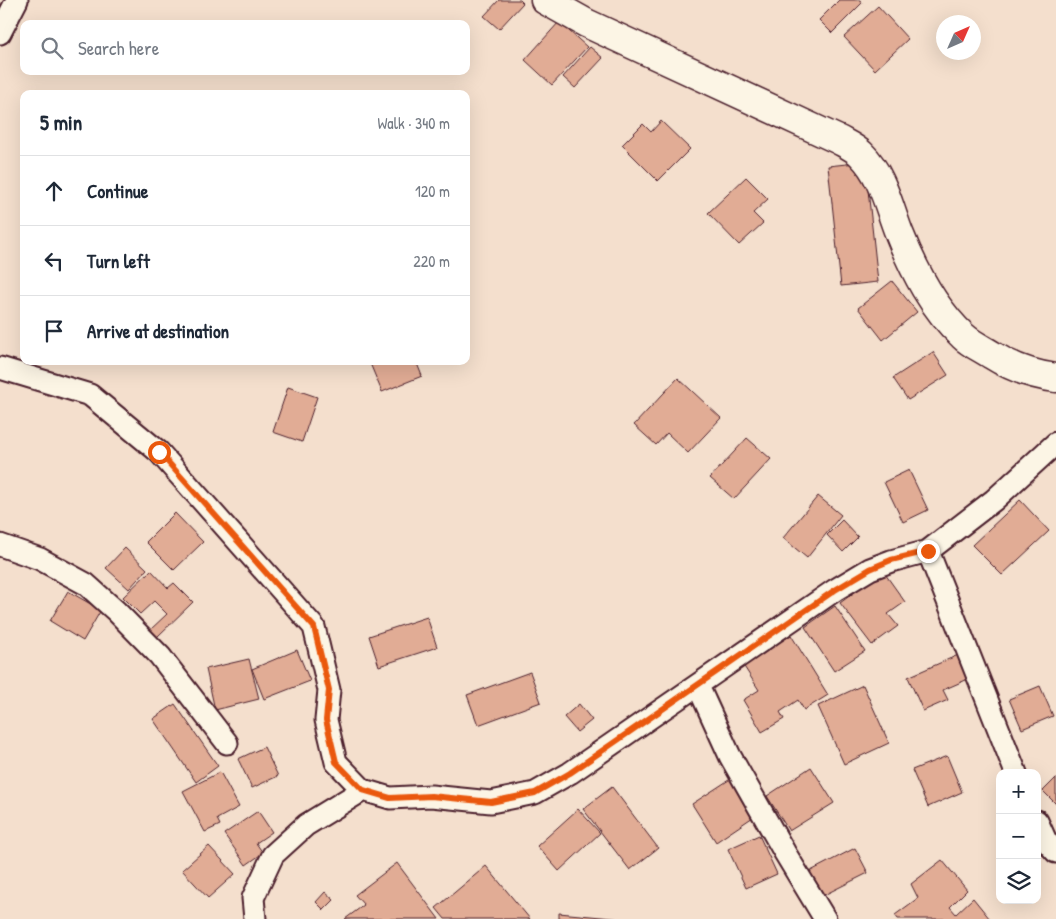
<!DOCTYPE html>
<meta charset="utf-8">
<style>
body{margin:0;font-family:"Patrick Hand",sans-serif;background:#f6f6f7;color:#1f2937}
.controls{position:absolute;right:15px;bottom:15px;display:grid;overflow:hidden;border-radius:10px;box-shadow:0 5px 20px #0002}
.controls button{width:45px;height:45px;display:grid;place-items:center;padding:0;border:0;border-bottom:1px solid #e0e1e3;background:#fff;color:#1f2937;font:25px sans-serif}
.compass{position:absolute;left:936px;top:15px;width:45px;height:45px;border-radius:50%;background:#fff;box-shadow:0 5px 20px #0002;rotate:45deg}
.stop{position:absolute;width:15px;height:15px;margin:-11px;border:4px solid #ea580c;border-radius:50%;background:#fff}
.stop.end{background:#ea580c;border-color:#fff;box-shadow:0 1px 5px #0008}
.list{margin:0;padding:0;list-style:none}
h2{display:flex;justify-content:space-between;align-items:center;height:65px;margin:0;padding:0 20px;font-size:21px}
h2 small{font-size:16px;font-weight:400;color:#747a83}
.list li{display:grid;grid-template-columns:32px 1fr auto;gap:15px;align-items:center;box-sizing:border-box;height:70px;padding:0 20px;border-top:1px solid #e0e1e3}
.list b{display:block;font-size:19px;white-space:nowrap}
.list em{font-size:16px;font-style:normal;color:#747a83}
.icon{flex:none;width:28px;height:28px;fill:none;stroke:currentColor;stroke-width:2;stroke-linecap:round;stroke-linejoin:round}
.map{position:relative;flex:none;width:1056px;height:919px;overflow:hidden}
.search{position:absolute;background:#fff;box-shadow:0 5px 20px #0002;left:20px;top:20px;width:450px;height:55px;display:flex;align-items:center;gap:12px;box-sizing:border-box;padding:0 18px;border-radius:10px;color:#747a83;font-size:19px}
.panel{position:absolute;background:#fff;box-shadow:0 5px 20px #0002;left:20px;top:90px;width:450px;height:275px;border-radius:10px}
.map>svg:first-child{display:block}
.building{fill:#e1ac95;stroke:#4a1f2b}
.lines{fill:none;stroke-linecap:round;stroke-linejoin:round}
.street-casing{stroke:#4a1f2b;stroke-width:25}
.secondary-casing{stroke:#4a1f2b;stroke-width:31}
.street{stroke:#fcf5e5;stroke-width:21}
.secondary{stroke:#fcf5e5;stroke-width:28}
.route{stroke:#ea580c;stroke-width:6}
</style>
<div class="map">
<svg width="1056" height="919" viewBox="0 0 1056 919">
<rect width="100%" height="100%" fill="#f4dfcd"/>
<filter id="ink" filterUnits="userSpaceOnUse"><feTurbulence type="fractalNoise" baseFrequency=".02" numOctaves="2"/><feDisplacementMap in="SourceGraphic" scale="10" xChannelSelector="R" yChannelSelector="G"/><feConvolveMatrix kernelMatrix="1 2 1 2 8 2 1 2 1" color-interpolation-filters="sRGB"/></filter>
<g filter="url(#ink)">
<path class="building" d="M 499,0 L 520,0 L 523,3 L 499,29 L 484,16 Z
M 839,0 L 860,0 L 862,3 L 832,33 L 819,20 Z
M 878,6 L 908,39 L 875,70 L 844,37 Z
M 559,22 L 587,47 L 552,85 L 525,60 Z
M 590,47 L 603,58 L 575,88 L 563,77 Z
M 661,121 L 690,149 L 658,181 L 622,145 L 643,124 L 651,132 Z
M 865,162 L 878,282 L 841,286 L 828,166 Z
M 746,177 L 768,199 L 753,213 L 763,223 L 739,245 L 708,213 Z
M 892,281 L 917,312 L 883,340 L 858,308 Z
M 933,352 L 948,375 L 908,400 L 893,378 Z
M 369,361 L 416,361 L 422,376 L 382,392 Z
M 678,378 L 721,418 L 688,453 L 667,433 L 656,445 L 634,425 Z
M 288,387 L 317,397 L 302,442 L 273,432 Z
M 747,438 L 771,459 L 734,499 L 710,478 Z
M 909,470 L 928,510 L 903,522 L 884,482 Z
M 818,496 L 841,515 L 807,558 L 783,538 Z
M 1020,500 L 1049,531 L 1002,575 L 972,545 Z
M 175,513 L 203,542 L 174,570 L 146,542 Z
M 842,520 L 858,537 L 843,552 L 827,535 Z
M 125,548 L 147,569 L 129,589 L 106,568 Z
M 151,570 L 168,588 L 174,583 L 193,602 L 157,637 L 150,630 L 167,614 L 154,601 L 140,614 L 123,597 Z
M 883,571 L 905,602 L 888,614 L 898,626 L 872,645 L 840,603 Z
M 68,591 L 101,610 L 83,641 L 50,621 Z
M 835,606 L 865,651 L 834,671 L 805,627 Z
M 427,617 L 437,647 L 379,666 L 369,636 Z
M 791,635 L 828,695 L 804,710 L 798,700 L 780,712 L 784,719 L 762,732 L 743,700 L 759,690 L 743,665 Z
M 297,650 L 310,681 L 264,699 L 252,669 Z
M 965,652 L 975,676 L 943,690 L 948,700 L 923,711 L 908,677 Z
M 249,659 L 259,699 L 215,710 L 206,669 Z
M 530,672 L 541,702 L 478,725 L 467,695 Z
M 863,685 L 889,743 L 844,764 L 818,706 Z
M 1040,686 L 1053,716 L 1022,729 L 1009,699 Z
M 175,704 L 218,766 L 196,782 L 153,719 Z
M 579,704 L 592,720 L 577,732 L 564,717 Z
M 264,747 L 278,776 L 252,788 L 238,759 Z
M 947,756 L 962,792 L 928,807 L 912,770 Z
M 811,767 L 834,803 L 789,831 L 767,796 Z
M 220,772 L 239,807 L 217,819 L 220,825 L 205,832 L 183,791 Z
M 735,776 L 759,813 L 716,842 L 692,804 Z
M 1056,778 L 1056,804 L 1043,791 Z
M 612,787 L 658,848 L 630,870 L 583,809 Z
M 578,809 L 600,833 L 559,871 L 537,846 Z
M 258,811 L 272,832 L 256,843 L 263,853 L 246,865 L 224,834 Z
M 759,835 L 777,874 L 746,888 L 728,849 Z
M 209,846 L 235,874 L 208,898 L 182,870 Z
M 855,848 L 868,873 L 818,898 L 805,874 Z
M 942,860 L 967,890 L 950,907 L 956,914 L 973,898 L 990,919 L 898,919 L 895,915 L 918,898 L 911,884 Z
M 397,863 L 439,919 L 345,919 L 364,905 L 355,895 Z
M 486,866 L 530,919 L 445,919 L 436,908 Z
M 325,892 L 334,900 L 324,910 L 316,902 Z
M 559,913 L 622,919 L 559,919 Z"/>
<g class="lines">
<g class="street-casing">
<path id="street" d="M 0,33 L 17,0
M 0,368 L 90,395 L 159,452 L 314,627 L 329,690 L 326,720 L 336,762 L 363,790 L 390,798 L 431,796 L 491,802 L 535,793 L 570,773 L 835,590 L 870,569 L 891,561 L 928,551 L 994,500 L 1056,443
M 0,545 L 40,559 L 86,584 L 116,611 L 160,656 L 227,743
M 928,551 L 1016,773
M 698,686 L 730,756 L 785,853 L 825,919
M 1037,821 L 1046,841 L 1056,852
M 255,919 L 253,898 L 273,855 L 306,825 L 363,790"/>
</g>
<g class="secondary-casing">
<path id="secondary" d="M 545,0 L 586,23 L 839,140 C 846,144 855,148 861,154 C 883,176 888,205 899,233 C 914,271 933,308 963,336 C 971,344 983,349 992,355 C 1011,367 1033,375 1056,378"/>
</g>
<use href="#street" class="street"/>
<use href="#secondary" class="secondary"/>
</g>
</g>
<g class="lines" filter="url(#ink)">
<path class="route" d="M 159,452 L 314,627 L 329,690 L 326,720 L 336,762 L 363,790 L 390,798 L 431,796 L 491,802 L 535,793 L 570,773 L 835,590 L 870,569 L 891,560 L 928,551"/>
</g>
</svg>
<div class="controls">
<button>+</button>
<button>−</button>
<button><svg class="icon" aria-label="layers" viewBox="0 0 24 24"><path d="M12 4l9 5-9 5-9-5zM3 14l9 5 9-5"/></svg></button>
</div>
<svg class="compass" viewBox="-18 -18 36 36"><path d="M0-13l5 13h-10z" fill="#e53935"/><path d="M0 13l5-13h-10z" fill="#747a83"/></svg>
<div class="stop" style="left:159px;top:452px"></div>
<div class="stop end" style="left:928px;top:551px"></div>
<div class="search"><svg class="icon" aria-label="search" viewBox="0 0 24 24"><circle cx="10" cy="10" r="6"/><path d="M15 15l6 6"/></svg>Search here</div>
<section class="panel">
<h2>5 min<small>Walk · 340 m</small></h2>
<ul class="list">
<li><svg class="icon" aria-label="ahead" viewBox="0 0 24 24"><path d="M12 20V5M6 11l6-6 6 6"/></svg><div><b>Continue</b></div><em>120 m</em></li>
<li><svg class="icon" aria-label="left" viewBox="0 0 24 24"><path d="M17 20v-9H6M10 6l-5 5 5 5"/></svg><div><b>Turn left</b></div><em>220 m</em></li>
<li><svg class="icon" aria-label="arrive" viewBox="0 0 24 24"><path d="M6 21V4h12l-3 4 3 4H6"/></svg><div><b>Arrive at destination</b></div></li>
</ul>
</section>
</div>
